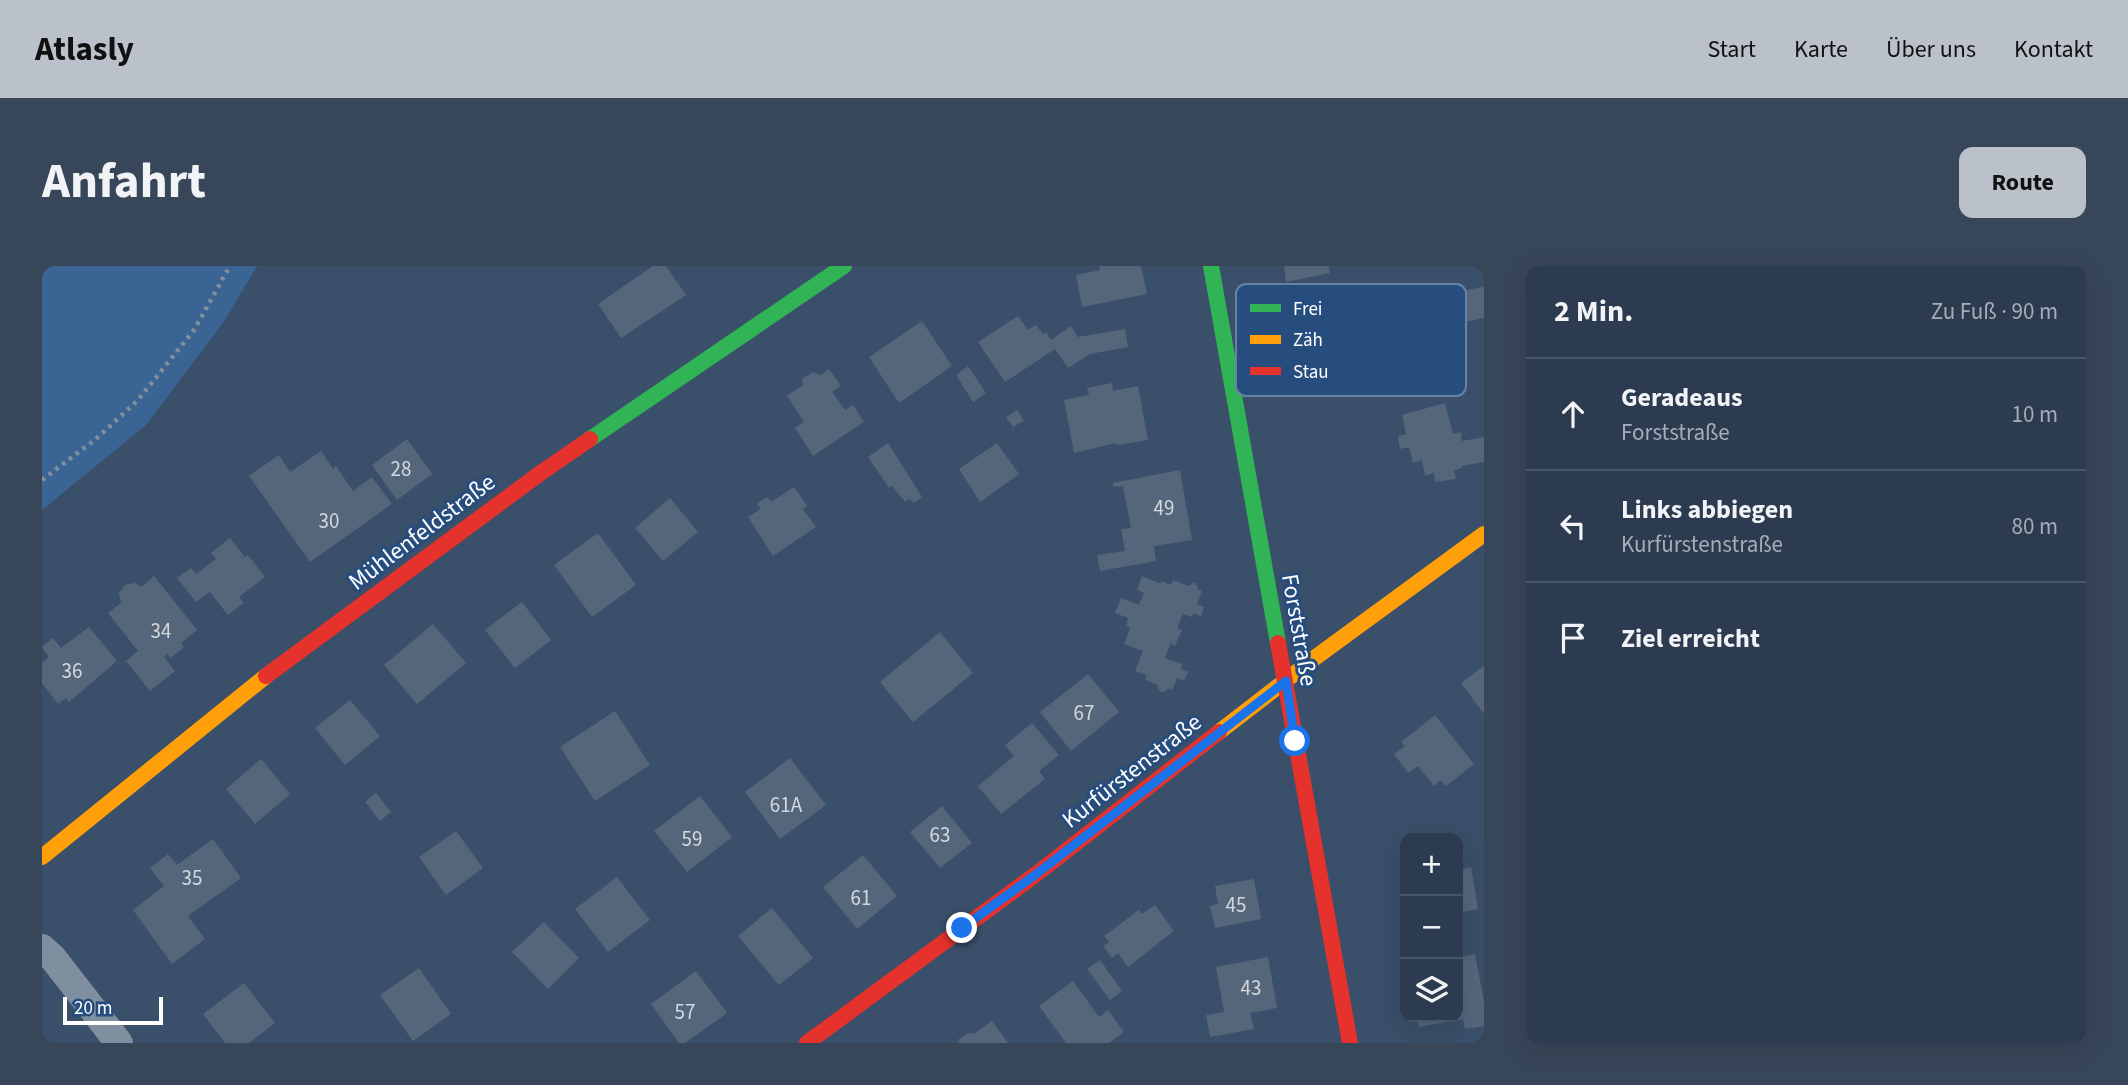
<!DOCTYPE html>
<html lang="de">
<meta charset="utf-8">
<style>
body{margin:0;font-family:"Source Sans 3",sans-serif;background:#384659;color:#f1f3f6}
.controls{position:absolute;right:21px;bottom:21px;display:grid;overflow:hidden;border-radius:14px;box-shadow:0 7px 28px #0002}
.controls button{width:63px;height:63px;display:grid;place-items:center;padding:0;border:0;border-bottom:2px solid #485566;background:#2c3b4f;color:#f1f3f6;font:35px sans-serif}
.scale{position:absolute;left:21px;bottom:18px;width:100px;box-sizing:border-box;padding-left:7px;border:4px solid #fff;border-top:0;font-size:19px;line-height:24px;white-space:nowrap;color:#fff;-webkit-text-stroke:5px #264d7d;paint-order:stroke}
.stop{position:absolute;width:21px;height:21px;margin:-16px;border:5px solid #1a73e8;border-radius:50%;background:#fff}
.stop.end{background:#1a73e8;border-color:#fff;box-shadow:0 2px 7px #0008}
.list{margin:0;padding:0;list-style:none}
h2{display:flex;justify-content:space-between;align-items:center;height:91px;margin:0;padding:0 28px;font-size:30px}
h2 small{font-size:23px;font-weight:400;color:#a6adb7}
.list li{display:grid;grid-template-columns:46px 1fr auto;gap:21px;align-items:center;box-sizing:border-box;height:112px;padding:0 28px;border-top:2px solid #485566}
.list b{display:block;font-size:26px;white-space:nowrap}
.list p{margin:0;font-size:23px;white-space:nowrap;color:#a6adb7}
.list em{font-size:23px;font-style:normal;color:#a6adb7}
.icon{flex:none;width:38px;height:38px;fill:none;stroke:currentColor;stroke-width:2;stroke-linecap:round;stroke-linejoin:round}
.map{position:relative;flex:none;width:1442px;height:777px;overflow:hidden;border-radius:14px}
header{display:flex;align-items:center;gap:42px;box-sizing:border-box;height:98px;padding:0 35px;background:#bac1ca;color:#111}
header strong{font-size:33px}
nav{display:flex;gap:38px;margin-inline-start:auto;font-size:24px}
.intro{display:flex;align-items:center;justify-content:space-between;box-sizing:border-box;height:168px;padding:0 42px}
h1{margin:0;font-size:49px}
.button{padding:18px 32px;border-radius:14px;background:#bac1ca;color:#111;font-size:24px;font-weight:700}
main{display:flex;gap:42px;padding:0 42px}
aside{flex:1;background:#2c3b4f;border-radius:14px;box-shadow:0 7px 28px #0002}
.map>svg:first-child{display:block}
.green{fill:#3a6494}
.building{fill:#55667b}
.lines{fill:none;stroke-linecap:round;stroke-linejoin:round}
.path{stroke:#808fa0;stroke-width:4.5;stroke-dasharray:3.5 5;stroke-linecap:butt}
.street{stroke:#808fa0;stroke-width:28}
.fast{stroke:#30b455;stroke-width:16}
.slow{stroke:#ff9f0a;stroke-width:16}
.jam{stroke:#e5322d;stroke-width:16}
.route{stroke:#1a73e8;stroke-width:9}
.labels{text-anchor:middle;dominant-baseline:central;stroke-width:6;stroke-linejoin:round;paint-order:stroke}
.number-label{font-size:21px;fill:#d4d9de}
.street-label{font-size:24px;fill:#fff;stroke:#264d7d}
.key{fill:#264d7d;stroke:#6782a4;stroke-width:2}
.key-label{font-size:19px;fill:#fff}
</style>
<header>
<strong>Atlasly</strong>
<nav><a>Start</a><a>Karte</a><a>Über uns</a><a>Kontakt</a></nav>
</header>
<div class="intro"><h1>Anfahrt</h1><a class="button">Route</a></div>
<main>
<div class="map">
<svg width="1442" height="777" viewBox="0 0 1442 777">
<rect width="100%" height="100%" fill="#3a4f69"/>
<path class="green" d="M 0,0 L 215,0 L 183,54 L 104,159 L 0,244 Z"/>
<path class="building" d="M 611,0 L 624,0 L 644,29 L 579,72 L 556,38 Z
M 1057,0 L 1099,0 L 1105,28 L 1040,41 L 1034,9 L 1058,4 Z
M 1242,0 L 1287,0 L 1288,7 L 1244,16 Z
M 1442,21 L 1442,52 L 1412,58 L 1406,27 Z
M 976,50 L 986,64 L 994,59 L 1001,68 L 1004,66 L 1009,74 L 1029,60 L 1036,71 L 1083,63 L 1086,81 L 1048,88 L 1026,102 L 1013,83 L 963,116 L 936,76 Z
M 880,55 L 910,100 L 857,137 L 827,91 Z
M 926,100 L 944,127 L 931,136 L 914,109 Z
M 787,103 L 799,120 L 790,126 L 803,144 L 811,139 L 822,156 L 771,190 L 753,162 L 762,156 L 745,130 L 761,119 L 760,113 L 771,106 L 779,109 Z
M 1070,117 L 1071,125 L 1096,120 L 1106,174 L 1074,179 L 1074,177 L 1032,187 L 1022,134 L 1047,129 L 1045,122 Z
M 1403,137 L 1411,168 L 1419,166 L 1420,175 L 1442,171 L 1442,196 L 1420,200 L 1420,202 L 1412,204 L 1414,213 L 1393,216 L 1392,207 L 1383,210 L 1380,194 L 1371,197 L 1367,181 L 1358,183 L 1356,170 L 1364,168 L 1360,149 Z
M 975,144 L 982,155 L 971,161 L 964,151 Z
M 365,173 L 390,208 L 355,234 L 330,199 Z
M 846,177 L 880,231 L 872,237 L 867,233 L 863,236 L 850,220 L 847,222 L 826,191 Z
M 955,177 L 977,208 L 938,236 L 917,203 Z
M 279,185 L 291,203 L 294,200 L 311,225 L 330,211 L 350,238 L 268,296 L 207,210 L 237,189 L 248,206 Z
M 1138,204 L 1150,274 L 1112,280 L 1114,295 L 1058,305 L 1055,289 L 1083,285 L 1079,263 L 1089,262 L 1081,220 L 1071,221 L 1071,217 Z
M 752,221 L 765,240 L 761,243 L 774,261 L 731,290 L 706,251 L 719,243 L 715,238 L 725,231 L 729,236 Z
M 628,232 L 656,266 L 621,295 L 593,262 Z
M 556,267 L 594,319 L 550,351 L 512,299 Z
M 188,272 L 203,291 L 206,289 L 223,311 L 197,331 L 202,337 L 186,349 L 168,326 L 154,336 L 135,312 L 149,302 L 154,308 L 174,293 L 169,287 Z
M 112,310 L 155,364 L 139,377 L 142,381 L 129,392 L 125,388 L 122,391 L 133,405 L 108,425 L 84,395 L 96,385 L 66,347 L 79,337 L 77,327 L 83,319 L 93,317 L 100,321 Z
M 1100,310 L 1119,318 L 1119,315 L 1129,319 L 1131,314 L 1146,320 L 1153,316 L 1156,321 L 1155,323 L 1160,325 L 1155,338 L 1162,341 L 1159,350 L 1151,347 L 1150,351 L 1141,348 L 1135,362 L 1140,364 L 1133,380 L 1129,377 L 1123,392 L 1140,398 L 1139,403 L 1146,406 L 1142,415 L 1135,412 L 1130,424 L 1126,422 L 1124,425 L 1118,426 L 1115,421 L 1116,419 L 1103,414 L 1105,409 L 1093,405 L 1101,385 L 1082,378 L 1088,362 L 1084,360 L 1086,352 L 1073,347 L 1079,332 L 1097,339 L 1102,327 L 1095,324 Z
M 480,336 L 509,374 L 473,402 L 443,364 Z
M 391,358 L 424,397 L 375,438 L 342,399 Z
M 47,361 L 75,395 L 27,436 L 24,432 L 16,438 L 0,417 L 0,397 L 7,391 L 0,381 L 11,372 L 19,382 Z
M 898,366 L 931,407 L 871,456 L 838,416 Z
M 1442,400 L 1442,448 L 1419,417 Z
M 1046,408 L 1077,446 L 1029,485 L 998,446 Z
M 308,434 L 338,470 L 303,499 L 273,462 Z
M 573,445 L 608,499 L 553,535 L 518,481 Z
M 1393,449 L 1432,498 L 1404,520 L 1399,514 L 1392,520 L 1376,500 L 1366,507 L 1352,488 L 1363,480 L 1359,476 Z
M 990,457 L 1017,489 L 997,505 L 1003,513 L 959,548 L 936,520 L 972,490 L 963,479 Z
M 748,492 L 784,539 L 738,573 L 703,526 Z
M 219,493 L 248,528 L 213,558 L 184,523 Z
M 334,527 L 349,546 L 338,555 L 323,536 Z
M 658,530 L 690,571 L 645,606 L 612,565 Z
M 900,540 L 930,577 L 898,602 L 868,566 Z
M 414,565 L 441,602 L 404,629 L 377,591 Z
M 171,573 L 199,612 L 146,650 L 163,673 L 130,698 L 91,644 L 122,620 L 108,602 L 126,588 L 135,599 Z
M 821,589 L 855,630 L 815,663 L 781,621 Z
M 1429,601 L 1436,643 L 1416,647 L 1416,604 Z
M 575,611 L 608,654 L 566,686 L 533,643 Z
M 1212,613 L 1219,653 L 1173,662 L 1168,640 L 1176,638 L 1173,620 Z
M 1113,639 L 1132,665 L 1086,701 L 1076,687 L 1070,692 L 1061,680 L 1067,676 L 1062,670 L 1097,644 L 1100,648 Z
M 730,642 L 771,692 L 737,719 L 696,670 Z
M 502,656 L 537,692 L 506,723 L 470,686 Z
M 1433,688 L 1442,736 L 1442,760 L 1423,763 L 1421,753 L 1377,761 L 1375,751 L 1416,751 L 1416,692 Z
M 1226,691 L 1235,742 L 1208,747 L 1212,763 L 1168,771 L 1164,749 L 1182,746 L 1174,701 Z
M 1058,694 L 1080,725 L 1068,734 L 1045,703 Z
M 377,702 L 409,748 L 371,775 L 338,729 Z
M 654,705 L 685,747 L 643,777 L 637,777 L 609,738 Z
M 1031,715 L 1057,751 L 1066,744 L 1082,766 L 1067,777 L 1024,777 L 997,740 Z
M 202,717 L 233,757 L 207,777 L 183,777 L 161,748 Z
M 950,755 L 966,777 L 916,777 L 917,773 L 926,767 L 932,768 Z"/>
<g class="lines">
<path class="path" d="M 0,214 L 54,173 L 96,134 L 152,64 L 188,0"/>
<path class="street" d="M 0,682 L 11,692 L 77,777"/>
<path class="fast" d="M 1169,0 L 1236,377
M 548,173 L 802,0"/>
<path class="slow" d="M 1177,466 L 1274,391 L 1442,268
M 0,591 L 224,410"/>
<path class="jam" d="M 1236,377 L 1308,777
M 224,410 L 500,206 L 548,173
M 765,777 L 993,609 L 1177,466"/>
</g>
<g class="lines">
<path class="route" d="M 920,662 L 993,609 L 1244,415 L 1253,475"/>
</g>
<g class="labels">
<g class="number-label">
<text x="359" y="203">28</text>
<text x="1122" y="242">49</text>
<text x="287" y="255">30</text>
<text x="119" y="365">34</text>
<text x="30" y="405">36</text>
<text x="1042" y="447">67</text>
<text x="744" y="539">61A</text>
<text x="898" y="569">63</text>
<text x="650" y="573">59</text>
<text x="150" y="612">35</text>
<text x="819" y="632">61</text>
<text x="1194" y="639">45</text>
<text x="1209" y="722">43</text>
<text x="643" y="746">57</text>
</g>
<g class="street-label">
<text transform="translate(380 266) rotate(-37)">Mühlenfeldstraße</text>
<text transform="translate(1257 364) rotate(80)">Forststraße</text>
<text transform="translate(1090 505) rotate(-38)">Kurfürstenstraße</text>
</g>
</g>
<rect x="1194" y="18" width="230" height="112" rx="10" class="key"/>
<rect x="1208" y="38" width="31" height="8" fill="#30b455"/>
<rect x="1208" y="69" width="31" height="9" fill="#ff9f0a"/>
<rect x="1208" y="101" width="31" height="8" fill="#e5322d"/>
<g class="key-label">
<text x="1251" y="49">Frei</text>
<text x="1251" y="80">Zäh</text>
<text x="1251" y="112">Stau</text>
</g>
</svg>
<div class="controls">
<button>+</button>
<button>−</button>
<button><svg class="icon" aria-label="layers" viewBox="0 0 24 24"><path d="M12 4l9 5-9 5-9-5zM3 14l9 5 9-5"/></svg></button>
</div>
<div class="scale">20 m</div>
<div class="stop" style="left:1253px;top:475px"></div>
<div class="stop end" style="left:920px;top:662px"></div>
</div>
<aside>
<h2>2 Min.<small>Zu Fuß · 90 m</small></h2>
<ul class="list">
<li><svg class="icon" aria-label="ahead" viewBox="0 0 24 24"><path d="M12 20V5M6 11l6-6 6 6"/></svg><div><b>Geradeaus</b><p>Forststraße</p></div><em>10 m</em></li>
<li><svg class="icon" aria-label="left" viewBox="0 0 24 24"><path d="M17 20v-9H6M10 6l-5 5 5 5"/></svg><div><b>Links abbiegen</b><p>Kurfürstenstraße</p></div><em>80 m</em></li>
<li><svg class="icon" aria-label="arrive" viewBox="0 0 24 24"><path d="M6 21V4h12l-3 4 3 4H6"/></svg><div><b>Ziel erreicht</b></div></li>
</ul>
</aside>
</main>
